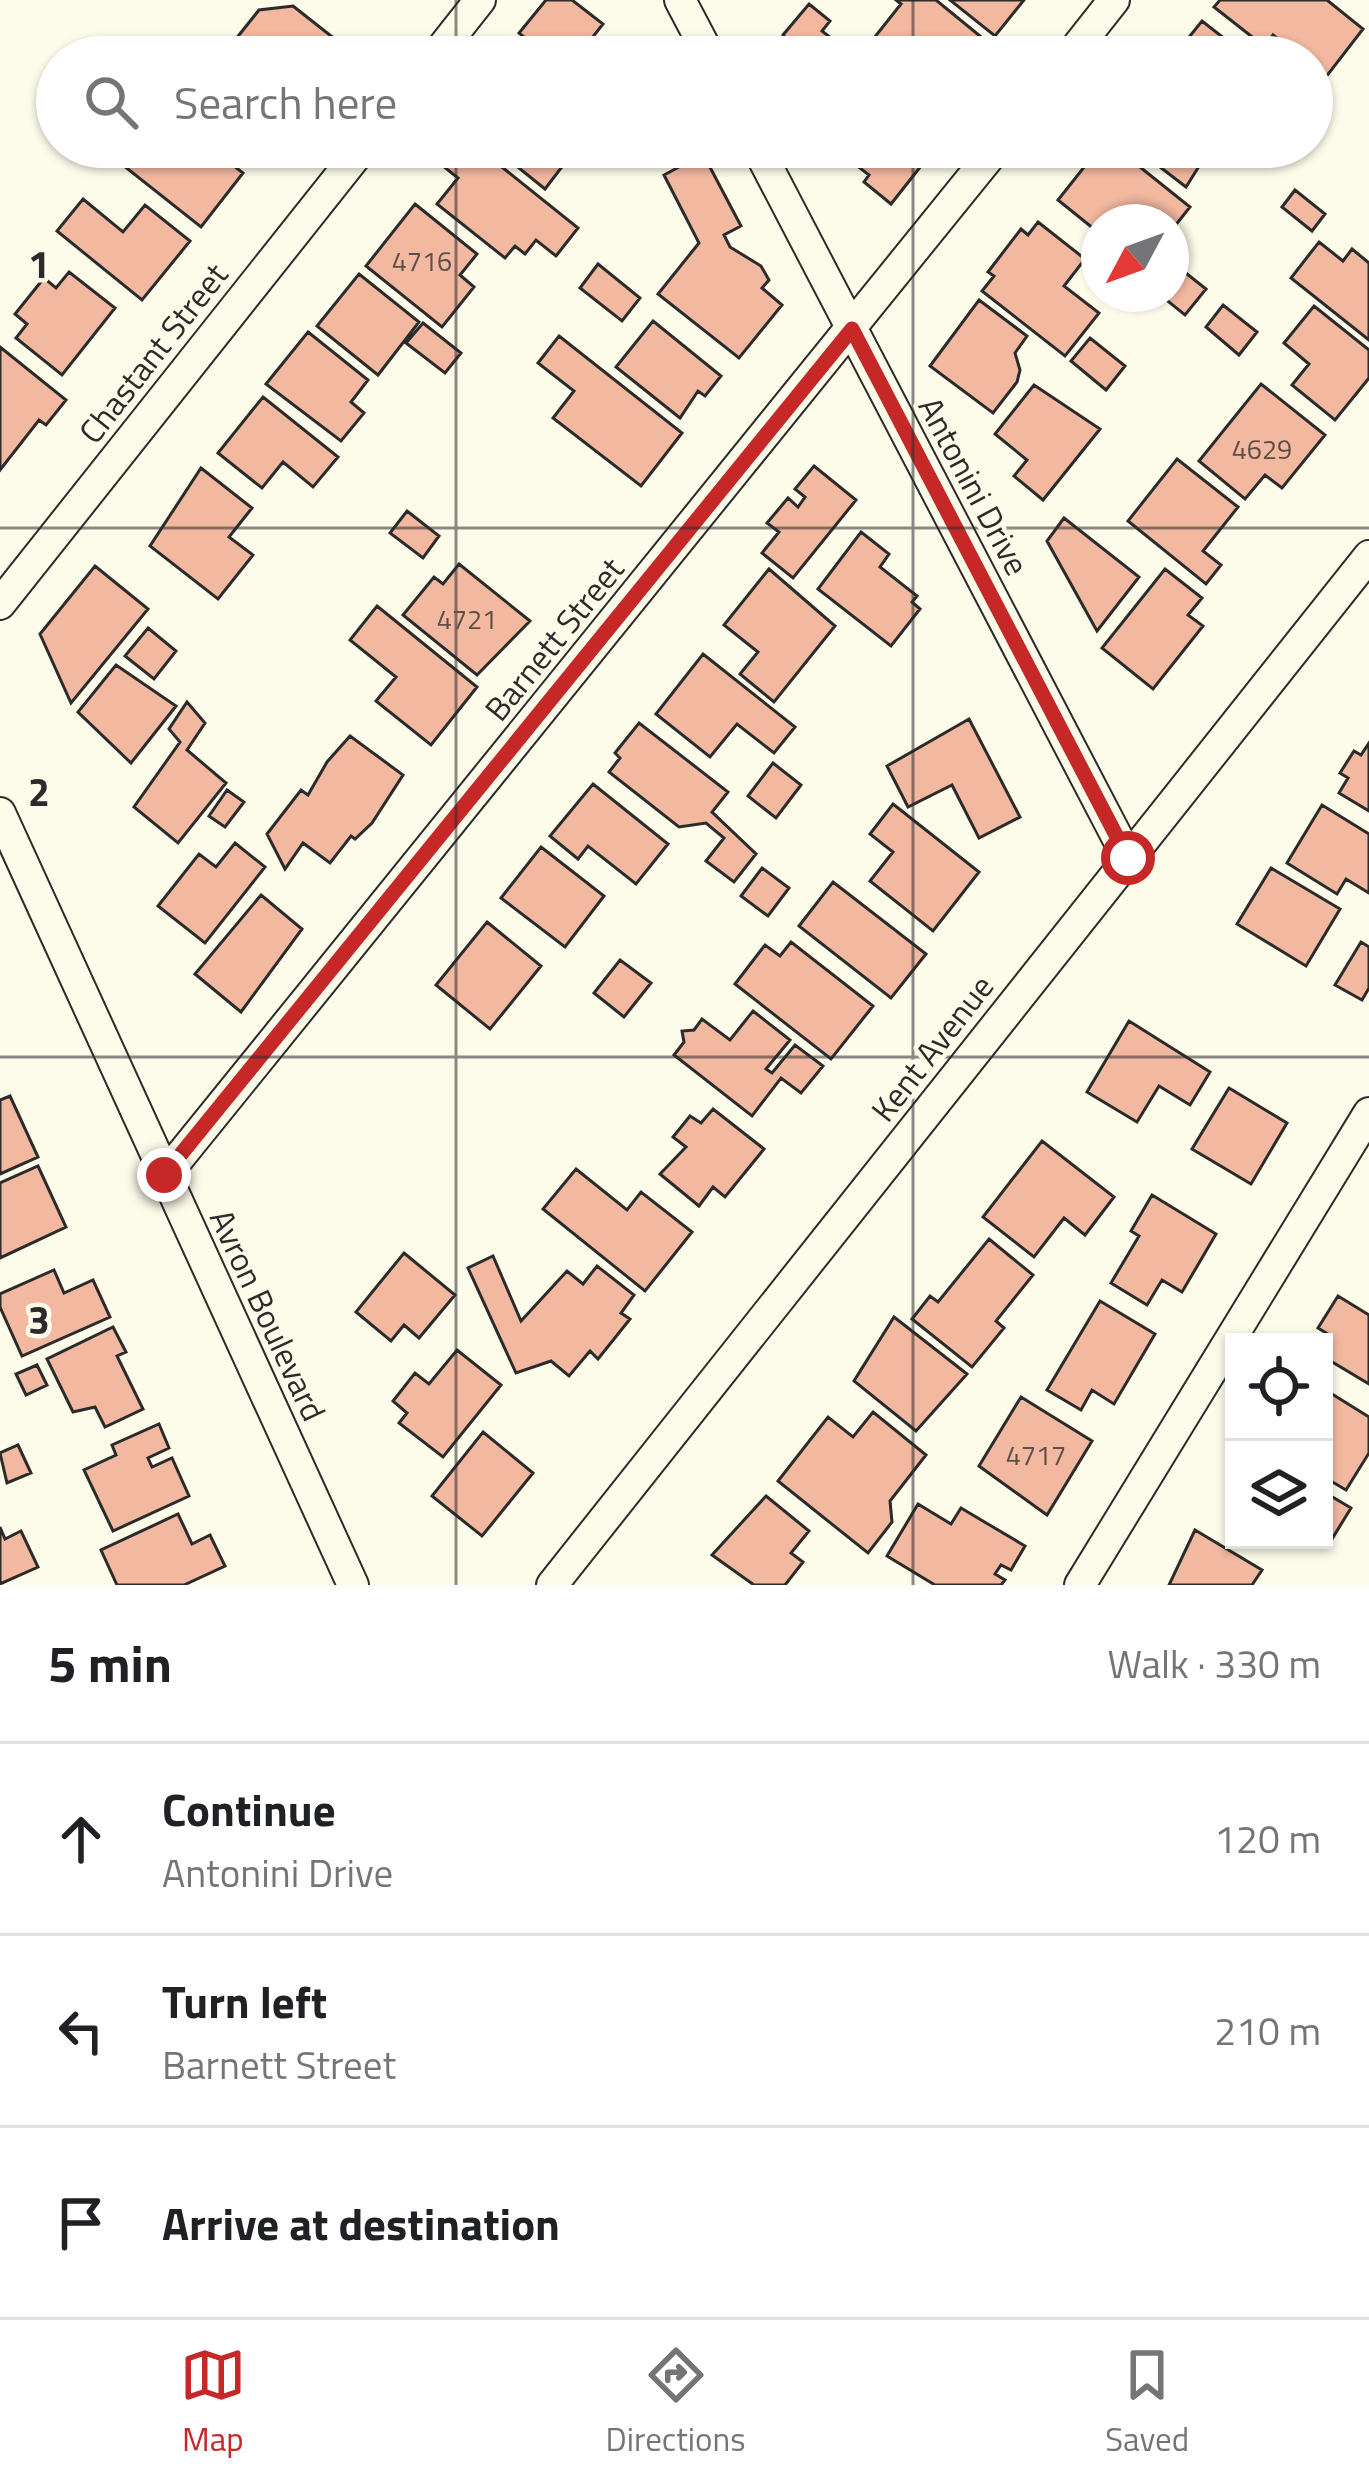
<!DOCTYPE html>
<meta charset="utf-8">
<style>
body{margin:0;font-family:"Titillium Web",sans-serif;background:#f6f6f6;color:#202124}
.controls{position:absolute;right:36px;bottom:36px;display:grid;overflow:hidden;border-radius:0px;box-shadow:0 3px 9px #0004}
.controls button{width:108px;height:108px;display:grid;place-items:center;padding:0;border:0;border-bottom:3px solid #e0e0e0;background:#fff;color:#202124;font:60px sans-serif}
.compass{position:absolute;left:1081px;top:204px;width:108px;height:108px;border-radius:50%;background:#fff;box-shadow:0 3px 9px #0004;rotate:229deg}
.stop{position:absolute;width:36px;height:36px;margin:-27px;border:9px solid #c62828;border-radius:50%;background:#fff}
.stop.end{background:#c62828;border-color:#fff;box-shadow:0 3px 12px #0008}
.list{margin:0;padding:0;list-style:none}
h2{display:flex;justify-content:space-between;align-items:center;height:156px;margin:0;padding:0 48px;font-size:51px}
h2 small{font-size:39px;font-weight:400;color:#757577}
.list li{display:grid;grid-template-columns:78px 1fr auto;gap:36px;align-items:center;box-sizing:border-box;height:192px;padding:0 48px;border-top:3px solid #e0e0e0}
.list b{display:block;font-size:45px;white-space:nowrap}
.list p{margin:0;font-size:39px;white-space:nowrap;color:#757577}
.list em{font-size:39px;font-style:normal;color:#757577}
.icon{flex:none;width:66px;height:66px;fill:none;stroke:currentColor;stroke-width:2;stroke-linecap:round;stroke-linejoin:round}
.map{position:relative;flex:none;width:1369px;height:1585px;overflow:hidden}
.search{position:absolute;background:#fff;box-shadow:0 3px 9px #0004;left:36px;right:36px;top:36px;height:132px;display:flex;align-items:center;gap:30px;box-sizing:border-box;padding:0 42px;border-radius:66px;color:#757577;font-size:45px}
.sheet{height:732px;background:#fff}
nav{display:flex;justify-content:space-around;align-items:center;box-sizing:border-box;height:168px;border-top:3px solid #e0e0e0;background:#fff;font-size:33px;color:#757577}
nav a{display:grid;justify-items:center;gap:6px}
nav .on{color:#c62828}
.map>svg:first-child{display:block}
.building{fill:#f2b8a0;stroke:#2b2b2b;stroke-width:3}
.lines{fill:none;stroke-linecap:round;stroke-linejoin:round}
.minor-casing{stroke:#2b2b2b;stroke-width:34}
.minor{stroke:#fdfbea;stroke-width:30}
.route{stroke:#c62828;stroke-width:15}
.grid{fill:none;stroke:#2b2b2b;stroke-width:3;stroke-opacity:0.55}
.labels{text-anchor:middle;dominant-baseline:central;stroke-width:9;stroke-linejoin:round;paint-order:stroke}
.number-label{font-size:27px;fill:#5d4e48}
.street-label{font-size:33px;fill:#2b2b2b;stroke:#fdfbea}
.grid-label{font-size:39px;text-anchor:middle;font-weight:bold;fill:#2b2b2b;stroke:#fdfbea;stroke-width:9;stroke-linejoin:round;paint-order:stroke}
</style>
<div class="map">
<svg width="1369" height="1585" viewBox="0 0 1369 1585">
<rect width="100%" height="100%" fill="#fdfbea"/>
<path class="building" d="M 546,0 L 572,0 L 603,24 L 577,57 L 538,57 L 542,52 L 519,33 Z
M 896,0 L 936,0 L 991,45 L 981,57 L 898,57 L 874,38 L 901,4 Z
M 950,0 L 1024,0 L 995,36 Z
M 1220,0 L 1327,0 L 1363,29 L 1326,77 L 1312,66 L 1312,57 L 1301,57 L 1273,35 L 1265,47 L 1214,7 Z
M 809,4 L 830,21 L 822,31 L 855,57 L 804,57 L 783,35 Z
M 293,6 L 345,47 L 336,57 L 236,57 L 227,50 L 259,10 Z
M 1202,21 L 1248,57 L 1173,57 Z
M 138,147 L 210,147 L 243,173 L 201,227 L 124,166 Z
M 457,147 L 477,147 L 578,228 L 556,256 L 536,240 L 525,254 L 515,246 L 505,258 L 437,204 L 458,178 L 443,166 Z
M 493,147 L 555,147 L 568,159 L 545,189 Z
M 847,147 L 936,147 L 891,204 L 864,182 L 869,175 L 842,154 Z
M 1100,147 L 1115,147 L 1190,207 L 1171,231 L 1171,222 L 1099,222 L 1099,233 L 1058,200 Z
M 1134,147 L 1211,147 L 1186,187 Z
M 703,154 L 741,226 L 724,235 L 730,247 L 761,266 L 769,280 L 762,288 L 782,305 L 739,358 L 658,294 L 699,243 L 664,175 Z
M 1295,190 L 1325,214 L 1312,231 L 1282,207 Z
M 83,199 L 123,232 L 145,205 L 190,241 L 142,300 L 57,231 Z
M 415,204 L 477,254 L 460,275 L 474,287 L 442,327 L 366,266 Z
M 1038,222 L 1085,259 L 1064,286 L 1099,313 L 1065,356 L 982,291 L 994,276 L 988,272 L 1021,229 L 1028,235 Z
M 1319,242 L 1343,261 L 1352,249 L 1369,263 L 1369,340 L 1291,278 Z
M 1172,262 L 1206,289 L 1185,315 L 1159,294 L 1171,294 Z
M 598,264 L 640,298 L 622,321 L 580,288 Z
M 69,272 L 115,308 L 62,375 L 16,338 L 27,324 L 15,314 L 44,278 L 56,288 Z
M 359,274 L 419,322 L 378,375 L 317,326 Z
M 979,300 L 1027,336 L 1015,353 L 1020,370 L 1017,382 L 993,413 L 930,366 Z
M 1223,305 L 1257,332 L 1239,355 L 1206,327 Z
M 1314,306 L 1369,350 L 1369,378 L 1335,420 L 1292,385 L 1309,364 L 1284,343 Z
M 653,321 L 721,376 L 705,396 L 698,391 L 680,418 L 616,367 Z
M 423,323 L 461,353 L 445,373 L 406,343 Z
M 308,332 L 368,380 L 351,402 L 364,413 L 341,441 L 266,384 Z
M 559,336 L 682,433 L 641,486 L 553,418 L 574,391 L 538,363 Z
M 1090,338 L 1125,366 L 1106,390 L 1071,361 Z
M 0,347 L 66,400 L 46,425 L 39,420 L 0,470 Z
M 1261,384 L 1325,435 L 1282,488 L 1265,475 L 1245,499 L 1199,461 Z
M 1034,385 L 1100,429 L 1043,500 L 1014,476 L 1027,460 L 995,434 Z
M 263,397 L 338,457 L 313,487 L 283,462 L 262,488 L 218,453 Z
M 1177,459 L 1238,507 L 1203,551 L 1221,565 L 1206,584 L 1128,521 Z
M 814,466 L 856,500 L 793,578 L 762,553 L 779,532 L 767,523 L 788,498 L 798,507 L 805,497 L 795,489 Z
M 201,468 L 252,508 L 229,537 L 253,555 L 218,599 L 150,546 Z
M 407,511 L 439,536 L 423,558 L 390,533 Z
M 1064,518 L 1139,577 L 1097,631 L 1047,541 Z
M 861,532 L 889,554 L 880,567 L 917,596 L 912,602 L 920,609 L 891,646 L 818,589 Z
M 459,564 L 530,621 L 477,675 L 403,615 L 434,577 L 443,584 Z
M 95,566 L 148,609 L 71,703 L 40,634 Z
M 769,569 L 835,626 L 774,702 L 740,674 L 758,652 L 724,625 Z
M 1165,569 L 1202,598 L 1188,615 L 1203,626 L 1153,689 L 1102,648 Z
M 377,606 L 477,687 L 431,745 L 376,701 L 396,677 L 350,640 Z
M 148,628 L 176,651 L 154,679 L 125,656 Z
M 703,654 L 795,727 L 774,753 L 737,724 L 710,757 L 656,714 Z
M 116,665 L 176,706 L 131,763 L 78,712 Z
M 187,702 L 205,723 L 187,750 L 226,783 L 178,843 L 134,807 L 180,742 L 169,729 Z
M 969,719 L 1020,817 L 979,838 L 952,785 L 908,807 L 887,766 Z
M 639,723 L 728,792 L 712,812 L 756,854 L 734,882 L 706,861 L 724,838 L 706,823 L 679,827 L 609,772 L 620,758 L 615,753 Z
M 350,736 L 403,775 L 372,823 L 355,839 L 351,836 L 330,863 L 303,843 L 285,869 L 267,834 L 301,790 L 308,795 L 327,762 Z
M 1369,743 L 1369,811 L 1339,793 L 1348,778 L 1340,773 L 1354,751 L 1361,755 Z
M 773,763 L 801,785 L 776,818 L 748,796 Z
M 593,784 L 668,844 L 636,884 L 588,846 L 578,859 L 550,836 Z
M 227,790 L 244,802 L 225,827 L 209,816 Z
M 893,804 L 979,872 L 933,931 L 870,881 L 893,852 L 870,834 Z
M 1322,805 L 1369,834 L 1369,893 L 1346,879 L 1337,894 L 1287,863 Z
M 235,843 L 265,867 L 205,943 L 158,906 L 199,854 L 216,867 Z
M 541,847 L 604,896 L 565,947 L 501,898 Z
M 762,868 L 789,888 L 768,916 L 741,896 Z
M 1271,868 L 1340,909 L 1306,966 L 1237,924 Z
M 833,882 L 926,954 L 891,998 L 799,926 Z
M 261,895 L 302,929 L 241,1012 L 195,974 Z
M 487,922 L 541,966 L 490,1029 L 436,985 Z
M 791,942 L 873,1006 L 831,1059 L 735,984 L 765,945 L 780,956 Z
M 1361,942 L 1369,947 L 1369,988 L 1362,1000 L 1335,985 Z
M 620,960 L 651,983 L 624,1017 L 594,993 Z
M 753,1011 L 790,1040 L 766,1069 L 772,1073 L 795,1045 L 823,1066 L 801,1093 L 781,1078 L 752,1116 L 674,1055 L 684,1042 L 682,1031 L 694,1030 L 702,1019 L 730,1040 Z
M 1129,1021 L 1210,1072 L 1190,1105 L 1159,1086 L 1137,1122 L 1087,1092 Z
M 1229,1088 L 1287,1123 L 1251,1184 L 1192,1149 Z
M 10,1096 L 38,1157 L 0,1174 L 0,1100 Z
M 713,1109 L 764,1149 L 725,1197 L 713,1187 L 699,1206 L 660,1174 L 686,1147 L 673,1137 L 690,1116 L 701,1123 Z
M 1042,1141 L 1114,1197 L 1085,1235 L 1064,1218 L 1034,1257 L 983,1217 Z
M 38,1166 L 66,1227 L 0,1258 L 0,1183 Z
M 576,1169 L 627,1210 L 641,1192 L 692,1232 L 645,1291 L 543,1209 Z
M 1152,1195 L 1216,1234 L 1182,1292 L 1162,1280 L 1147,1305 L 1111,1283 L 1139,1236 L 1131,1231 Z
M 989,1239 L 1033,1275 L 996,1321 L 1004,1328 L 972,1367 L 912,1319 L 930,1296 L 938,1302 Z
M 404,1253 L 455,1295 L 419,1338 L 404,1325 L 391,1341 L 356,1312 Z
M 493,1256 L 521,1321 L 567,1271 L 583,1284 L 597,1266 L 634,1295 L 621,1313 L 630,1319 L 598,1359 L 590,1351 L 569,1376 L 551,1361 L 516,1373 L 468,1268 Z
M 54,1270 L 64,1293 L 93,1280 L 110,1317 L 22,1356 L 0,1307 L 0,1294 Z
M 1338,1296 L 1369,1315 L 1369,1384 L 1324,1357 L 1331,1336 L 1318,1328 Z
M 1100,1301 L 1155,1334 L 1114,1404 L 1092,1390 L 1081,1410 L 1047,1390 Z
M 894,1317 L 967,1374 L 916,1431 L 854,1381 Z
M 113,1327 L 126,1352 L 117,1356 L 143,1409 L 105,1427 L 95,1407 L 73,1412 L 47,1359 Z
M 457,1350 L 501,1385 L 443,1457 L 399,1423 L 407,1413 L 393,1401 L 415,1373 L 429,1384 Z
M 37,1365 L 47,1385 L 26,1395 L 16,1374 Z
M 1324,1389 L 1369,1417 L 1369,1453 L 1346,1490 L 1324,1477 Z
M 1021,1397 L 1092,1441 L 1047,1515 L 979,1466 Z
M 873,1412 L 926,1455 L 890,1501 L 892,1522 L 868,1553 L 778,1481 L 828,1417 L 853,1437 Z
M 159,1424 L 169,1448 L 148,1458 L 152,1467 L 172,1458 L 189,1496 L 113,1531 L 84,1470 L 116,1455 L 112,1445 Z
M 483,1432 L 533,1473 L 482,1536 L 432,1496 Z
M 18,1445 L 31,1473 L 7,1483 L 0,1453 Z
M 1324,1492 L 1351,1508 L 1332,1539 L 1324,1535 Z
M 766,1496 L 809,1531 L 791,1553 L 803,1562 L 785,1585 L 754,1585 L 712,1555 Z
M 918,1504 L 951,1524 L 961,1508 L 1025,1546 L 1011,1570 L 1001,1565 L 995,1574 L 1005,1580 L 1001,1585 L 935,1585 L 887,1556 Z
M 178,1514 L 192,1544 L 210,1535 L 225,1566 L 184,1585 L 117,1585 L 101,1550 Z
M 0,1527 L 5,1539 L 21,1531 L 38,1567 L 0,1584 Z
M 1195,1530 L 1262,1570 L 1252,1585 L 1169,1585 Z"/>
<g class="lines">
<g class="minor-casing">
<path id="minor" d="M 680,0 L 710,57
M 435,57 L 480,0
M 1069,57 L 1114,0
M 757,147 L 1128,858
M 0,604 L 363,147
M 0,813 L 353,1585
M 165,1175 L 997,147
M 552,1585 L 1369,556
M 1080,1585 L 1369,1113"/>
</g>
<use href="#minor" class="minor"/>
</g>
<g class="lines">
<path class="route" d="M 164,1175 L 852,329 L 1128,858"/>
</g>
<path class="grid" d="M 456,0 L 456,57M 913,0 L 913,57M 456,147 L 456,1585M 913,147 L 913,1585M 0,528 L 1369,528M 0,1057 L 1369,1057"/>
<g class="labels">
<g class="number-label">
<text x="422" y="260">4716</text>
<text x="1262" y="448">4629</text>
<text x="467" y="618">4721</text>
<text x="1036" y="1454">4717</text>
</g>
<g class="street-label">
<text transform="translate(153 353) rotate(-52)">Chastant Street</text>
<text transform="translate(974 486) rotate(62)">Antonini Drive</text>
<text transform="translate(554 639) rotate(-51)">Barnett Street</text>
<text transform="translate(932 1048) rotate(-52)">Kent Avenue</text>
<text transform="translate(268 1315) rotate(65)">Avron Boulevard</text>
</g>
</g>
<g class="grid-label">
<text x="39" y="278">1</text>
<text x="39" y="806">2</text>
<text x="39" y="1334">3</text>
</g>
</svg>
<div class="controls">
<button><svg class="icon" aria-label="locate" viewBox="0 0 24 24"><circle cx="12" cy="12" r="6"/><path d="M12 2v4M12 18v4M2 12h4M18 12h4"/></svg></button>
<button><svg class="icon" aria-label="layers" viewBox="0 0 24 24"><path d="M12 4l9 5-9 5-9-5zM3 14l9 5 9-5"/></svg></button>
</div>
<svg class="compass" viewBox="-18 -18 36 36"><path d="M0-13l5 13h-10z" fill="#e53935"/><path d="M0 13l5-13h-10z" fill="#757577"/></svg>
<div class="stop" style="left:1128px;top:858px"></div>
<div class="stop end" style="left:164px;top:1175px"></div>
<div class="search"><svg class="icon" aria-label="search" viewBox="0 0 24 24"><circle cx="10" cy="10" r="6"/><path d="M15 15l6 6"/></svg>Search here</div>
</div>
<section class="sheet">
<h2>5 min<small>Walk · 330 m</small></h2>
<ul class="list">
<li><svg class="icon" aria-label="ahead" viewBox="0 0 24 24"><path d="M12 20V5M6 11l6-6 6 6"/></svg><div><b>Continue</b><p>Antonini Drive</p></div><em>120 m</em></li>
<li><svg class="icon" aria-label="left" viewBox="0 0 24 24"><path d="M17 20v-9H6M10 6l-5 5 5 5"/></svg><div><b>Turn left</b><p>Barnett Street</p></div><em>210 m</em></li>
<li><svg class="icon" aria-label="arrive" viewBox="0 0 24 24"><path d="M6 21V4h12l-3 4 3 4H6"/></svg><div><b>Arrive at destination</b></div></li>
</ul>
</section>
<nav>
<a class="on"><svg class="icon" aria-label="map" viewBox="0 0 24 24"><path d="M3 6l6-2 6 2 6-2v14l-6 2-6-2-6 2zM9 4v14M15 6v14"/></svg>Map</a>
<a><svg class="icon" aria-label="directions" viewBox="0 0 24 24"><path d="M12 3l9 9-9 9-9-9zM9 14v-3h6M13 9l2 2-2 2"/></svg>Directions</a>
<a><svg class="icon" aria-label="saved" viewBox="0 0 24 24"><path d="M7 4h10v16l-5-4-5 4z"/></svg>Saved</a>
</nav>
